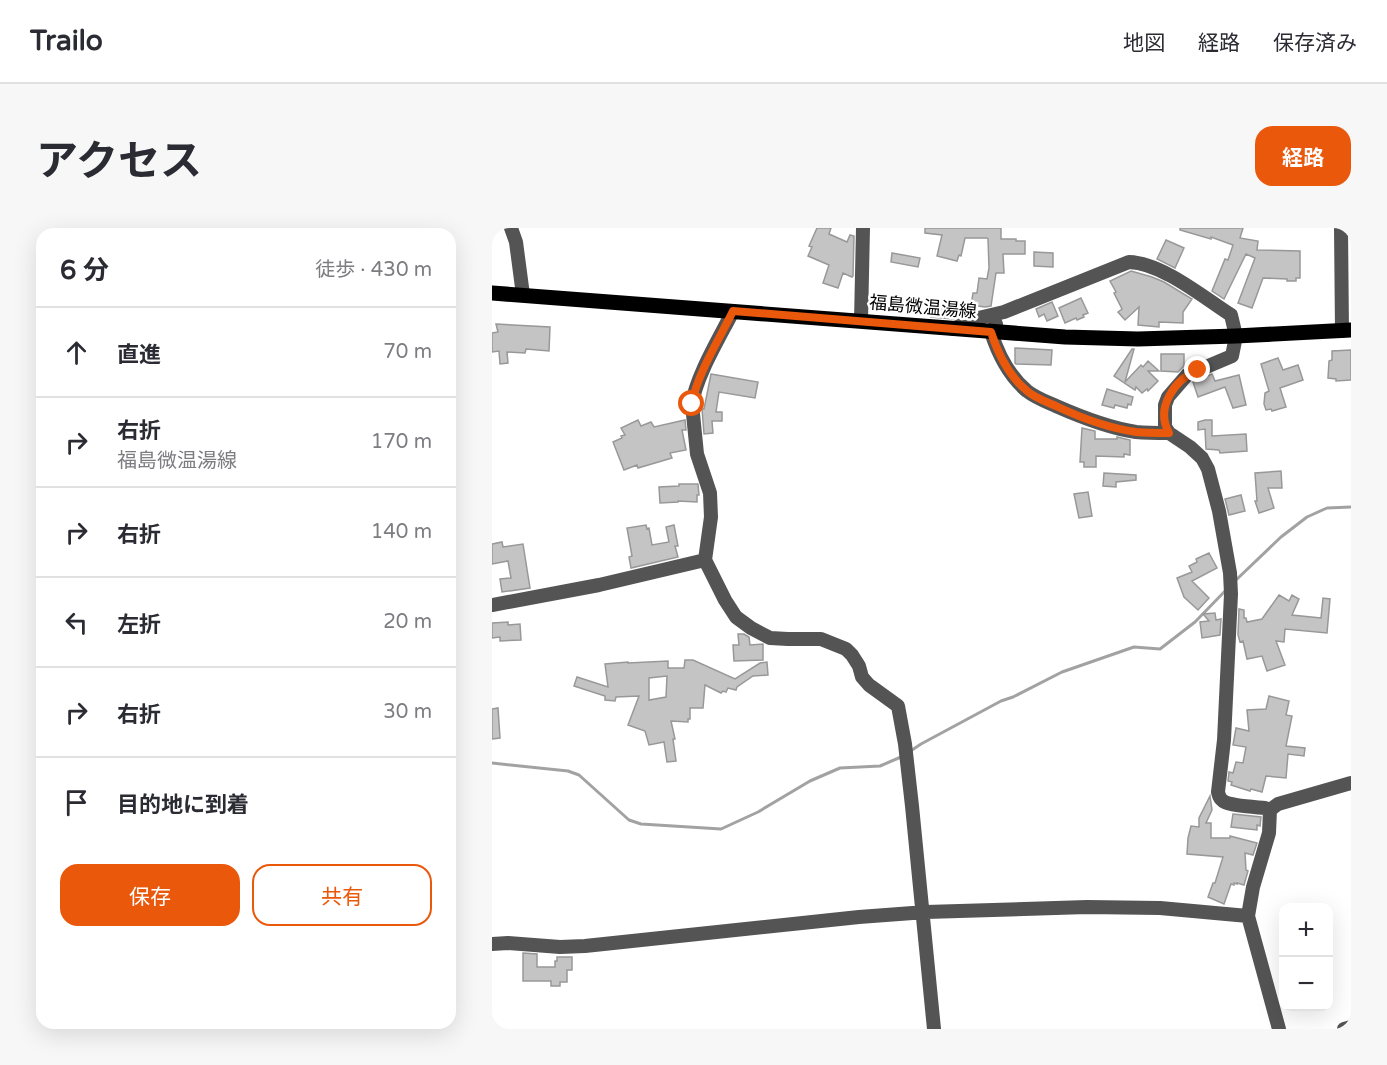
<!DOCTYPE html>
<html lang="ja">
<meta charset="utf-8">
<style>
body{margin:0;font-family:"Varela Round","Noto Sans JP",sans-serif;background:#f7f7f7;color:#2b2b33}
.controls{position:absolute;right:18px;bottom:18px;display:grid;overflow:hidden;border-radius:12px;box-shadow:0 6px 24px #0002}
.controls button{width:54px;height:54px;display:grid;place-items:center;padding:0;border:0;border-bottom:2px solid #e1e1e2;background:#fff;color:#2b2b33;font:30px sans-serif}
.stop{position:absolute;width:18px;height:18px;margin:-14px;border:4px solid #ea580c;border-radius:50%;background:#fff}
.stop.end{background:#ea580c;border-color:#fff;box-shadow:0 2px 6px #0008}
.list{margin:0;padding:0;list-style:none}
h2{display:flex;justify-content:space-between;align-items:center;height:78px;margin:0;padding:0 24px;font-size:26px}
h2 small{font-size:20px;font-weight:400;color:#7c7c81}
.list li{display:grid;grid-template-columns:39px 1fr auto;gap:18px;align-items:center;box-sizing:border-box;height:90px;padding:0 24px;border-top:2px solid #e1e1e2}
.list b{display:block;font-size:22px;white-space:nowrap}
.list p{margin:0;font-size:20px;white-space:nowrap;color:#7c7c81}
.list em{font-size:20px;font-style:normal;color:#7c7c81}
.actions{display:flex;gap:12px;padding:18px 24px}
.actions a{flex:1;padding:14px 0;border:2px solid #ea580c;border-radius:18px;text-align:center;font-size:21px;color:#ea580c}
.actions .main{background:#ea580c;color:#fff}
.icon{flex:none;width:33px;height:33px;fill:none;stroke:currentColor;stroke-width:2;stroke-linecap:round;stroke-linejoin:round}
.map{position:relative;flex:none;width:859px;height:801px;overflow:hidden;border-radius:18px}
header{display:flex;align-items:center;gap:36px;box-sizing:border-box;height:84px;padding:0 30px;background:#fff;border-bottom:2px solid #e1e1e2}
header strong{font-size:28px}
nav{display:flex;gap:33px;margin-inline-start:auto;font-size:21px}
.intro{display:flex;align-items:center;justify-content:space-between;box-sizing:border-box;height:144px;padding:0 36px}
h1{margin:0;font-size:42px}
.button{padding:15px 27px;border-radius:18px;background:#ea580c;color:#fff;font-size:21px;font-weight:700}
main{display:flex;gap:36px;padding:0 36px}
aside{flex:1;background:#fff;border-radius:18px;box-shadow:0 6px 24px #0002}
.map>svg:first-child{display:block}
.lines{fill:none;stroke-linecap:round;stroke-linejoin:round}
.stream{stroke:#a2a2a2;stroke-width:3}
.building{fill:#c4c4c4;stroke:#989898;stroke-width:1.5;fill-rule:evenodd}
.minor{stroke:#545454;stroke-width:14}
.major{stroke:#000;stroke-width:15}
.route{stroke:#ea580c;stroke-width:8}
.labels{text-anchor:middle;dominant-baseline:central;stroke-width:5;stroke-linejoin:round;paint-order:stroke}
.street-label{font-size:18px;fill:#000;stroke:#fff}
</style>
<header>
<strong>Trailo</strong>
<nav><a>地図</a><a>経路</a><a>保存済み</a></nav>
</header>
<div class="intro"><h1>アクセス</h1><a class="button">経路</a></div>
<main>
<aside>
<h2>6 分<small>徒歩 · 430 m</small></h2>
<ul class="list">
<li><svg class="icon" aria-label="ahead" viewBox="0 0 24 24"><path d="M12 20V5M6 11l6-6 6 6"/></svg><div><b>直進</b></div><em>70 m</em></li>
<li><svg class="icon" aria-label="right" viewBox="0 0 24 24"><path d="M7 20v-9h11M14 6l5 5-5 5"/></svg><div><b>右折</b><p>福島微温湯線</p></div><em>170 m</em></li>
<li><svg class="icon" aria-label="right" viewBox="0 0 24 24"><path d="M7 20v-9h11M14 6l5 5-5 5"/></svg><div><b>右折</b></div><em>140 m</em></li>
<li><svg class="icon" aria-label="left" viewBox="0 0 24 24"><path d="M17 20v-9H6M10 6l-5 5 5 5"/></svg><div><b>左折</b></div><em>20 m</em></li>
<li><svg class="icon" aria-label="right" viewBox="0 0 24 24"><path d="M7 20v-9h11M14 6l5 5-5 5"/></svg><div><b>右折</b></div><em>30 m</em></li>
<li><svg class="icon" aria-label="arrive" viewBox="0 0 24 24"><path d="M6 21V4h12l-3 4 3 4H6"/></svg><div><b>目的地に到着</b></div></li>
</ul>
<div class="actions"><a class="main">保存</a><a>共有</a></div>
</aside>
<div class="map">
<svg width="859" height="801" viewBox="0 0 859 801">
<rect width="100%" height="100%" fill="#fff"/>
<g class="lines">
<path class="stream" d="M 744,352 L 789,309 L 815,289 L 835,280 L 859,279
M 417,524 L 429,516 L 509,473 L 521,469 L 570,444 L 642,419 L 668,421 L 703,394 L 735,361
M 0,535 L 76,543 L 87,547 L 137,592 L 149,596 L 229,601 L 266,584 L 318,553 L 348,540 L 388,538 L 409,529"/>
</g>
<path class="building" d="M 325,0 L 339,0 L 337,6 L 355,14 L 358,7 L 362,8 L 361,48 L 360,49 L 351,45 L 346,60 L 331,55 L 337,37 L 316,28 L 320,19 L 317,18 Z
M 433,0 L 509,0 L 509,11 L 524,11 L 524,13 L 533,13 L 533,26 L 511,26 L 512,45 L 504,45 L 499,78 L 493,79 L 479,77 L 481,65 L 485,65 L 487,50 L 495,51 L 497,40 L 496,11 L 495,10 L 473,10 L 469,28 L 467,27 L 465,33 L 445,28 L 450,7 L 433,5 Z
M 688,0 L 751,0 L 748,10 L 766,13 L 765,22 L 808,23 L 808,50 L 804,50 L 804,53 L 795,53 L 795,51 L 771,50 L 760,80 L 746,75 L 763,30 L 754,26 L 732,71 L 720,63 L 733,31 L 736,32 L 741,17 L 719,9 L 719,11 L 688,2 Z
M 674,12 L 692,20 L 683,40 L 665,31 Z
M 542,24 L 561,25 L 561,39 L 542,38 Z
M 400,25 L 428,30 L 426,39 L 399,34 Z
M 639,43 L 660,49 L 672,54 L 700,71 L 691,84 L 691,95 L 667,94 L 667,99 L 646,97 L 647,79 L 633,92 L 626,84 L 630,81 L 622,65 L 624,64 L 618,53 Z
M 589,70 L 596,85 L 591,87 L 592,89 L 585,92 L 584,90 L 573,95 L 567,80 Z
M 441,71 L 453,72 L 453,73 L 460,74 L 460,77 L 477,78 L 477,84 L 462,91 L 439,89 Z
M 560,74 L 566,88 L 555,93 L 552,86 L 547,89 L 544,81 Z
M 4,96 L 58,99 L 57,123 L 34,121 L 33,125 L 15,124 L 16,135 L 8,136 L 7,123 L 0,124 L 0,105 L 6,104 Z
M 523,120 L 560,122 L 559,137 L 524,136 L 523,135 Z
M 640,121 L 642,121 L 633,154 L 649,137 L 651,139 L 656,133 L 667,143 L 656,143 L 666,153 L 656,163 L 655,161 L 650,165 L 644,159 L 643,162 L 622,148 Z
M 859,122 L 859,152 L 844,153 L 844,151 L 836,150 L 837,133 L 840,132 L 840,123 Z
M 669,126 L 692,126 L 692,138 L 686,144 L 669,143 Z
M 786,130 L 791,142 L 806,137 L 811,152 L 788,160 L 794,179 L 780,183 L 779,181 L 774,182 L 772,176 L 773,165 L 777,163 L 769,136 Z
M 219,146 L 266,154 L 263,170 L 227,164 L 224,184 L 230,184 L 230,193 L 220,193 L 221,205 L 212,206 L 210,181 L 212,181 Z
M 720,146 L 723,153 L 747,147 L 754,177 L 741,180 L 733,159 L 706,169 L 701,154 Z
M 615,161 L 641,169 L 639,177 L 636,176 L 635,180 L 623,177 L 622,180 L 610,177 Z
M 146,192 L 149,198 L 159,194 L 162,199 L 193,192 L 194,202 L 190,202 L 194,222 L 178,225 L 180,230 L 146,240 L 145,237 L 132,242 L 121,214 L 130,210 L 129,208 L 133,207 L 129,200 Z
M 713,192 L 720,192 L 720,208 L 754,206 L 755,223 L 728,225 L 727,222 L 714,221 L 713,201 L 706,202 L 706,194 Z
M 590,200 L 603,203 L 603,211 L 625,211 L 625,209 L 638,212 L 638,227 L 632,226 L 632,229 L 604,228 L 604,239 L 592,239 L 592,234 L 588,234 Z
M 789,243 L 790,260 L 776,260 L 782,280 L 767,285 L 763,273 L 765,273 L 763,245 Z
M 612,245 L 644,247 L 644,252 L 624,254 L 624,259 L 611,258 Z
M 187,256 L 206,256 L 207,267 L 205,267 L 205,274 L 186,273 L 186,274 L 168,275 L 167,259 L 187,258 Z
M 596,264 L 600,288 L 587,290 L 582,266 Z
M 749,267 L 753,283 L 737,287 L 733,271 Z
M 154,297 L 155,301 L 157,300 L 160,317 L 177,314 L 174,299 L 182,297 L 186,318 L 183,318 L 186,329 L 139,340 L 137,329 L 140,328 L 135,300 Z
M 10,314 L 11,319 L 31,316 L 38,360 L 10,364 L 8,351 L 19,350 L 16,333 L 0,336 L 0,316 Z
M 717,325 L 725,340 L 700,353 L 717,370 L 706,382 L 692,369 L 685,350 L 700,344 L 697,338 L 705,334 L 704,331 Z
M 787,367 L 797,373 L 800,367 L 807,371 L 800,387 L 829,390 L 831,370 L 838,371 L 835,405 L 793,401 L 792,414 L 784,413 L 793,437 L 775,443 L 770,428 L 755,431 L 751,413 L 748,414 L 746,407 L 747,381 L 752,382 L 752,390 L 754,390 L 755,394 L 770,391 Z
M 723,385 L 724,392 L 729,391 L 728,407 L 710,410 L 708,394 L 717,393 L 711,386 Z
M 16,394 L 16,397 L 28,396 L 29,412 L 8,413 L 8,409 L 0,410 L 0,395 Z
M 246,406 L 252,406 L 257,409 L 258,417 L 271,416 L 271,432 L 242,433 L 241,417 L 247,417 Z
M 193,432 L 201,432 L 243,451 L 268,435 L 275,434 L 276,447 L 261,448 L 245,459 L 244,462 L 236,460 L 234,464 L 231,463 L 229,465 L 213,457 L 211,480 L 198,480 L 198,491 L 196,491 L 196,494 L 179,493 L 183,511 L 181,511 L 184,533 L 175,534 L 172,514 L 157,517 L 153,503 L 136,497 L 147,468 L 124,469 L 123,473 L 113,472 L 113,468 L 82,458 L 85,449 L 116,459 L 113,436 L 136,434 L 136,435 L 176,433 L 176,440 L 192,440 ZM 175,448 L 174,469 L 157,472 L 157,450 Z
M 777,468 L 797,473 L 794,487 L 800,488 L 794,518 L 813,520 L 812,528 L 796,526 L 794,550 L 774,548 L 770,564 L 759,561 L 758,563 L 739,557 L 740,554 L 736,553 L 737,544 L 741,545 L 744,534 L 751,535 L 754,519 L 741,517 L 744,500 L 757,503 L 755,482 L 774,481 Z
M 6,480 L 8,510 L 0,511 L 0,481 Z
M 718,568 L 720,582 L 714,595 L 719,595 L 719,610 L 738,610 L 738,608 L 765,615 L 761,627 L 753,625 L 754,642 L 756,643 L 752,657 L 745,655 L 745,656 L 742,655 L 742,657 L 739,656 L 732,676 L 716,669 L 721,655 L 723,655 L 731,629 L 695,626 L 696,610 L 699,598 L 707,599 L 707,590 Z
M 741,586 L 769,589 L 768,598 L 765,597 L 765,602 L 739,599 Z
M 31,725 L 45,726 L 45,739 L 63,739 L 63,733 L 65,733 L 65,729 L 80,729 L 80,742 L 75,742 L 75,754 L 68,754 L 68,758 L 59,758 L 59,753 L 31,753 Z"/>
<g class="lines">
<path class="minor" d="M 19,0 L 24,14 L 31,67
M 849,0 L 850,103
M 241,83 C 228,109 204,148 200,176 L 205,226 L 218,265 L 219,289 L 213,332 L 233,372 L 244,389 L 259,400 L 278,410 L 296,411 L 329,411 L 354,421 L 360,427 L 367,438 L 370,449 L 377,457 L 406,478 L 413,516 L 420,578 L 442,801
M 369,93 L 371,0
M 504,96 L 499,104 C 506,126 517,148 535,163 C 544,170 555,174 564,178 C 589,189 617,200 644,204 C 655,205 666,205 677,205
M 461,101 L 482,91 L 512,84 L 637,34 C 670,35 711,69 739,87 L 744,108 L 740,128 L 695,147 L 676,169 L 673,177 L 673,199 L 677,205 L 698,219 L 710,230 L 716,241 L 727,283 L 738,345 L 739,366 L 732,512 L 726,564 C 727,568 727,570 731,573 C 738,578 763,579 773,580 L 778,582 L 777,605 L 761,659 L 756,688 L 787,801
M 0,377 L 107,357 L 213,332
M 778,582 L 786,576 L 859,555
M 0,716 L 16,715 L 68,719 L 93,718 L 367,689 L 434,684 L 595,679 L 668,680 L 756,688
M 852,801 L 859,799"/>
<path class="major" d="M 0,65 L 573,109 L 646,111 L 744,108 L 859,102"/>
</g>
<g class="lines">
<path class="route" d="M 200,176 C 204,148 228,110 241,83 L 499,104 C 506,126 517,148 535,163 C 543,170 555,174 564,178 C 589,190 617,200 644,204 C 655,205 666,205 677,205 C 663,180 682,152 706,142"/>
</g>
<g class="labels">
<g class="street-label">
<text transform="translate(431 79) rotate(5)">福島微温湯線</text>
</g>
</g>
</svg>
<div class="controls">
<button>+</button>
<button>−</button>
</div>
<div class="stop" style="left:200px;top:176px"></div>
<div class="stop end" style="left:706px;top:142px"></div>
</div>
</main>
